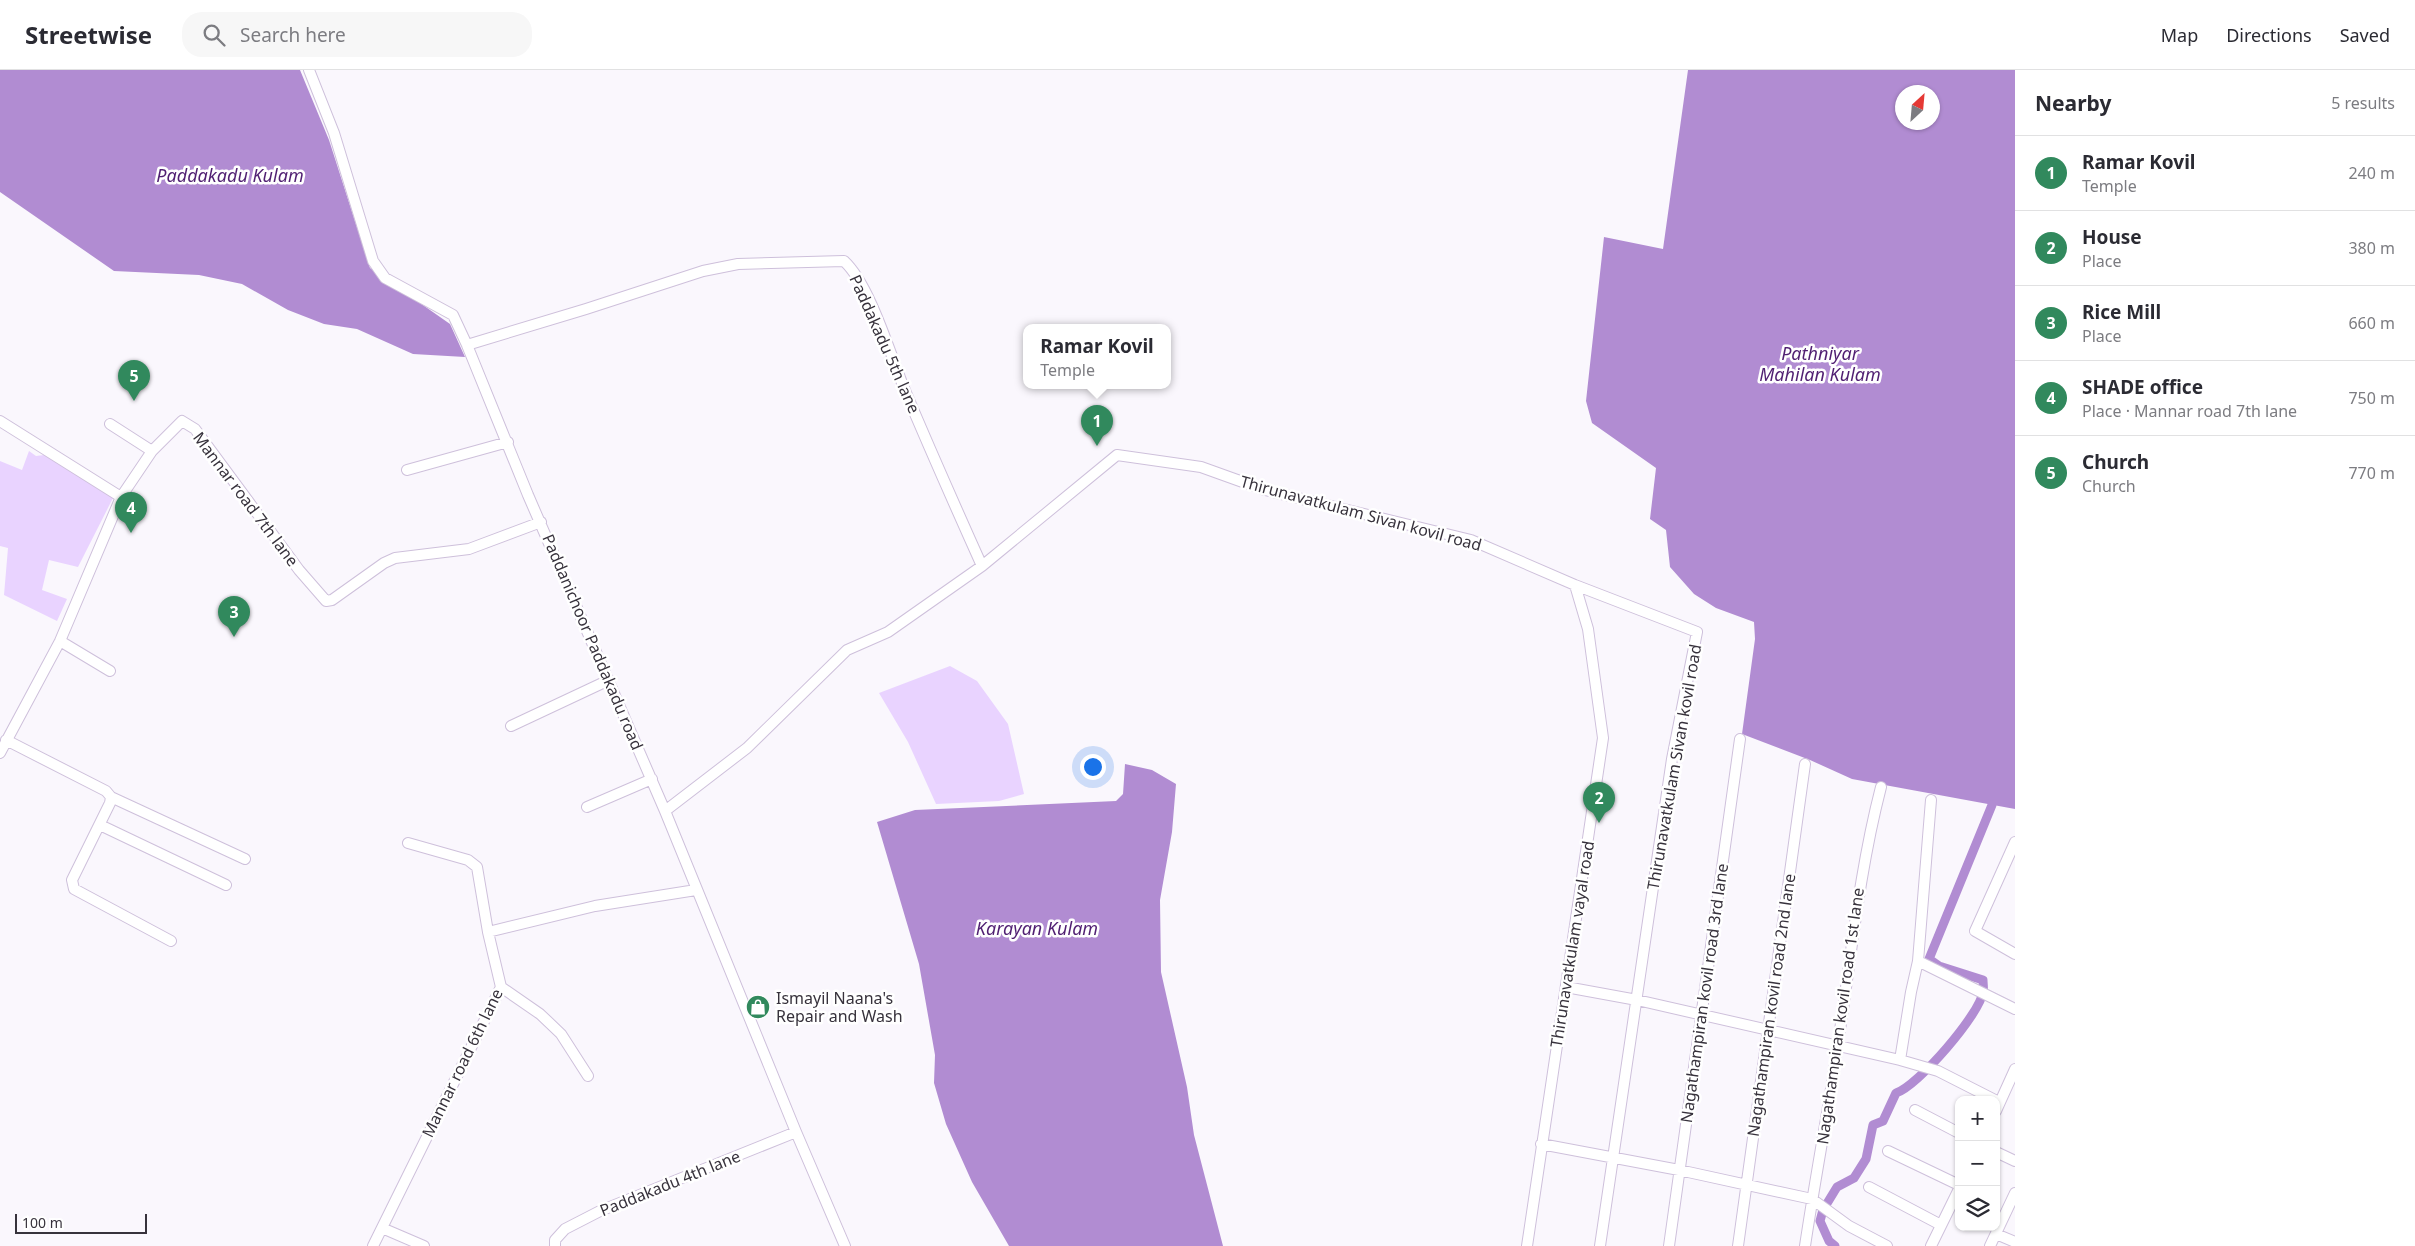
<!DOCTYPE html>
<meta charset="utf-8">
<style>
body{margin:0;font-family:"Noto Sans",sans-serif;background:#f7f7f7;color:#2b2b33}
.controls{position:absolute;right:15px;bottom:15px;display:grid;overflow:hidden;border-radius:10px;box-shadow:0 1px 4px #0004}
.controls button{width:45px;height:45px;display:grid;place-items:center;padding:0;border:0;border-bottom:1px solid #e1e1e2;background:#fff;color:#2b2b33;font:25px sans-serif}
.compass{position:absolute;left:1895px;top:15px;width:45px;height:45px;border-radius:50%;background:#fff;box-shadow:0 1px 4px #0004;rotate:26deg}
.scale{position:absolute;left:15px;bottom:12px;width:132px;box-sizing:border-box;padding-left:5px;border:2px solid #37323c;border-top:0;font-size:14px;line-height:18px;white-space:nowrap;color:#37323c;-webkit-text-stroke:4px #fff;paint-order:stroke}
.you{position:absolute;left:1092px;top:696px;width:18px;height:18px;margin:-12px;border:4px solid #fff;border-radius:50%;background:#1a73e8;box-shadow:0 0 0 8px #1a73e833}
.badge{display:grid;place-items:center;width:32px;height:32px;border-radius:50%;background:#31895d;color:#fff;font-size:16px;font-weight:700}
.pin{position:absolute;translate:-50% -41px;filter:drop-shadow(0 1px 2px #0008)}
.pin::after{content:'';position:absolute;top:26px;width:18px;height:15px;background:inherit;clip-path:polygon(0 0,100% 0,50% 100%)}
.popup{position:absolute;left:1023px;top:254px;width:148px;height:65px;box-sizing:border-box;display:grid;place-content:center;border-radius:10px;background:#fff;filter:drop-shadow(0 1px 4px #0005);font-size:16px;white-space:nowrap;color:#7c7c81}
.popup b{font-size:19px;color:#2b2b33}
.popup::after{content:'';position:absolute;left:50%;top:100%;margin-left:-10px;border:10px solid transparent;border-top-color:#fff}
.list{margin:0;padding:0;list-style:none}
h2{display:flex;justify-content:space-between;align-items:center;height:65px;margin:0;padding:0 20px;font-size:21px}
h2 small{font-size:16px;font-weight:400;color:#7c7c81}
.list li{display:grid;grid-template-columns:32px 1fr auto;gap:15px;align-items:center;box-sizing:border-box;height:75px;padding:0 20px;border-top:1px solid #e1e1e2}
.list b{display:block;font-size:19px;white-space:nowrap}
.list p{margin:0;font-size:16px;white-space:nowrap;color:#7c7c81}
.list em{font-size:16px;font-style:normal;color:#7c7c81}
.icon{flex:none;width:28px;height:28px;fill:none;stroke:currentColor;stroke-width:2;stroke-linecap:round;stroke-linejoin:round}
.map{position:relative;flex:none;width:2015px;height:1176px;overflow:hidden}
header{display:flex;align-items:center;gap:30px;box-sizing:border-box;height:70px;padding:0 25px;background:#fff;border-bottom:1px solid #e1e1e2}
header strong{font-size:24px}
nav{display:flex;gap:28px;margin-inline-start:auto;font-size:18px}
.search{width:350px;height:45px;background:#f7f7f7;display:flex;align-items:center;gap:12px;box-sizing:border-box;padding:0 18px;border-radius:20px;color:#7c7c81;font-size:19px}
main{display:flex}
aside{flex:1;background:#fff}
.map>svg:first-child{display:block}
.green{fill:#e9d3ff}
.water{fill:#b18cd2;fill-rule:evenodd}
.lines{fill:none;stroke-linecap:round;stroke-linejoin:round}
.canal{stroke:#b18cd2;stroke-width:9}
.street-casing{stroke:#cec0db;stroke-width:12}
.street{stroke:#fff;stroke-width:10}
.labels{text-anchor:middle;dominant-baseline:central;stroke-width:5;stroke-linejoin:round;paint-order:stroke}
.street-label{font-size:16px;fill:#37323c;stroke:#fff}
.poi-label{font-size:16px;fill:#37323c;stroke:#fff;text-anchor:start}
.water-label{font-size:18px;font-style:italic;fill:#501f72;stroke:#fff}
</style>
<header>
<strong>Streetwise</strong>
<div class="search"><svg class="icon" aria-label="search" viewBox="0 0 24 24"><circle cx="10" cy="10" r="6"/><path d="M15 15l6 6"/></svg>Search here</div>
<nav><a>Map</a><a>Directions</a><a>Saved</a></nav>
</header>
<main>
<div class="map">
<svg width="2015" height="1176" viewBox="0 0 2015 1176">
<rect width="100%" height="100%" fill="#faf7fd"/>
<path class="green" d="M 29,381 L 36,386 L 44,385 L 92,412 L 113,428 L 78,497 L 49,490 L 42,520 L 67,529 L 57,551 L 4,525 L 8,478 L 0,476 L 0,391 L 22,400 Z
M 950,596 L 977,611 L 1008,654 L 1024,724 L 999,731 L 936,734 L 908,672 L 879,623 Z"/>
<path class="water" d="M 0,0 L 300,0 L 329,70 L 370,198 L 450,254 L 465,287 L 413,284 L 357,259 L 324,254 L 288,240 L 242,214 L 199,205 L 114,201 L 0,122 Z
M 1688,0 L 2015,0 L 2015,739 L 1852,709 L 1810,690 L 1742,664 L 1755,569 L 1754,552 L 1716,538 L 1694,524 L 1670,497 L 1666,460 L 1650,449 L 1656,398 L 1592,353 L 1586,331 L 1604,167 L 1663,179 ZM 1902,22 L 1932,22 L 1932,52 L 1902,52 Z
M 1125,694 L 1152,700 L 1176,714 L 1172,762 L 1160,830 L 1161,902 L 1187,1017 L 1194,1065 L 1223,1176 L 1009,1176 L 972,1112 L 946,1054 L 934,1013 L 935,985 L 919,894 L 877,752 L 915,740 L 1116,731 L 1123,724 Z"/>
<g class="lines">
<path class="canal" d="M 1835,1176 L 1829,1171 L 1820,1151 L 1823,1140 L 1837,1117 L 1854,1108 L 1866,1089 L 1873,1055 L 1883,1051 L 1896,1023 C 1918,1016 1980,944 1983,922 C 1984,918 1983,914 1983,910 L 1939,896 L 1929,889 L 1992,735"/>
<g class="street-casing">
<path id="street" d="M 309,0 L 334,63 L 373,191 L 385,208 L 453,245 L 467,275 L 528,425 L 665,741 L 796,1062 L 845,1176
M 467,275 L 586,239 L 703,201 L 738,194 L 844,191 C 870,215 890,284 904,318 C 929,377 955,436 982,496
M 0,351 L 121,427
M 110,354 L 152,381
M 407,400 L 508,372
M 60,571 L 110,601
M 511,656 L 609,610
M 6,670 L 106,721 L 111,727 L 110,733 L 72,810 L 74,819 L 171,871
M 0,683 L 60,571 L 121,427 L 152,381 L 182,351 L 195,359 L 299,500 L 326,531 L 332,530 L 384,493 L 395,488 L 469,479 L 541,452
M 111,727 L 245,789
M 587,737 L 652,709
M 665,741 L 747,678 L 847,580 L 888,562 L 982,496 L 1117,385 L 1201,397 L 1265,420 L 1471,470 L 1575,515 L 1697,562 L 1672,689 L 1600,1176
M 100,755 L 226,815
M 2015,772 L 1975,861 L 2015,884
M 408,773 L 468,790 L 477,797 L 488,862
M 1918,891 L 2015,939
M 501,917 L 540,944 L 561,964 L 588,1006
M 1566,917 L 1637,930 L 1900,990 L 1911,922 L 1918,891 L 1931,730
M 1900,990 L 1938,1001 L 1995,1030
M 1915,1040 L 1959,1063
M 1996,1041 L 2015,999
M 1541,1074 L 1679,1100 L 1812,1129 L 1849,1156 L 1887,1176
M 1888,1081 L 1959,1115
M 1996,1082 L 2015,1091
M 1869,1117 L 1941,1155
M 382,1158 L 424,1176
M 1996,1164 L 2015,1172
M 373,1176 L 501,917 L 488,862 L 595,836 L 696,820
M 555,1176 L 555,1170 L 565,1159 L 600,1141 L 796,1062
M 1527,1176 L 1603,668 L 1588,559 L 1575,515
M 1669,1176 L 1740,669
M 1738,1176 L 1805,694
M 1805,1176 C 1815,1109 1828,1042 1838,974 C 1851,888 1859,802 1881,717
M 1931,1176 L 1959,1119
M 1990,1176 L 2015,1123"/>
</g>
<use href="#street" class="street"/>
</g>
<defs>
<g id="shop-disc" transform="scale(1.25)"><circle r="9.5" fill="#31895d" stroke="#fff"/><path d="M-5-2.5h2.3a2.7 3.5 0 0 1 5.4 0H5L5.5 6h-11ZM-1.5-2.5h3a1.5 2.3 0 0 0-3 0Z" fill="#fff"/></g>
</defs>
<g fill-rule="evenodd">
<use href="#shop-disc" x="758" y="937"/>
</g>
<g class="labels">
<g class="street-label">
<text transform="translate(885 274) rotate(66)">Paddakadu 5th lane</text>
<text transform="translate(246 429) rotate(53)">Mannar road 7th lane</text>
<text transform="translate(1361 443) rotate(15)">Thirunavatkulam Sivan kovil road</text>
<text transform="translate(593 572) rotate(67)">Paddanichoor Paddakadu road</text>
<text transform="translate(1674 697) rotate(-80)">Thirunavatkulam Sivan kovil road</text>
<text transform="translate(1572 874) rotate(-81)">Thirunavatkulam vayal road</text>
<text transform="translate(1704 923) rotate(-82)">Nagathampiran kovil road 3rd lane</text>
<text transform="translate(1771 935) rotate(-82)">Nagathampiran kovil road 2nd lane</text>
<text transform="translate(1840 946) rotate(-82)">Nagathampiran kovil road 1st lane</text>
<text transform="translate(462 993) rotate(-64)">Mannar road 6th lane</text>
<text transform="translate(670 1113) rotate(-22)">Paddakadu 4th lane</text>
</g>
<g class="poi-label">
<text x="776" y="928">Ismayil Naana's<tspan x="776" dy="18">Repair and Wash</tspan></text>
</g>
<g class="water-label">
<text x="230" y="105">Paddakadu Kulam</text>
<text x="1820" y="283">Pathniyar<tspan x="1820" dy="21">Mahilan Kulam</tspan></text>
<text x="1037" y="858">Karayan Kulam</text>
</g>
</g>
</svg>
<div class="controls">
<button>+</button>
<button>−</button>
<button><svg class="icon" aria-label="layers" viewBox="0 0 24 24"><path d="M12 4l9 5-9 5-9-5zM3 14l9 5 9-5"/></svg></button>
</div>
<svg class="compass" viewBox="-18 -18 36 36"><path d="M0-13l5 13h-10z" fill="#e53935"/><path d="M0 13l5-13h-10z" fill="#7c7c81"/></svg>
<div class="scale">100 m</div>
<div class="you"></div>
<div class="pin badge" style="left:1097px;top:376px">1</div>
<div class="popup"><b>Ramar Kovil</b>Temple</div>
<div class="pin badge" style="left:1599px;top:753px">2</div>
<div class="pin badge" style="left:234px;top:567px">3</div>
<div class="pin badge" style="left:131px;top:463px">4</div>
<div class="pin badge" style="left:134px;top:331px">5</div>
</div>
<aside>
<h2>Nearby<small>5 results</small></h2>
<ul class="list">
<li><span class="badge">1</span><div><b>Ramar Kovil</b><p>Temple</p></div><em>240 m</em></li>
<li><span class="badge">2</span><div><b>House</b><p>Place</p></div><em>380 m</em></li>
<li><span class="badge">3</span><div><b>Rice Mill</b><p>Place</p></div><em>660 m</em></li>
<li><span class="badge">4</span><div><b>SHADE office</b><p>Place · Mannar road 7th lane</p></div><em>750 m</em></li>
<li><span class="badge">5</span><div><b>Church</b><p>Church</p></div><em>770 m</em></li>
</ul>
</aside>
</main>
